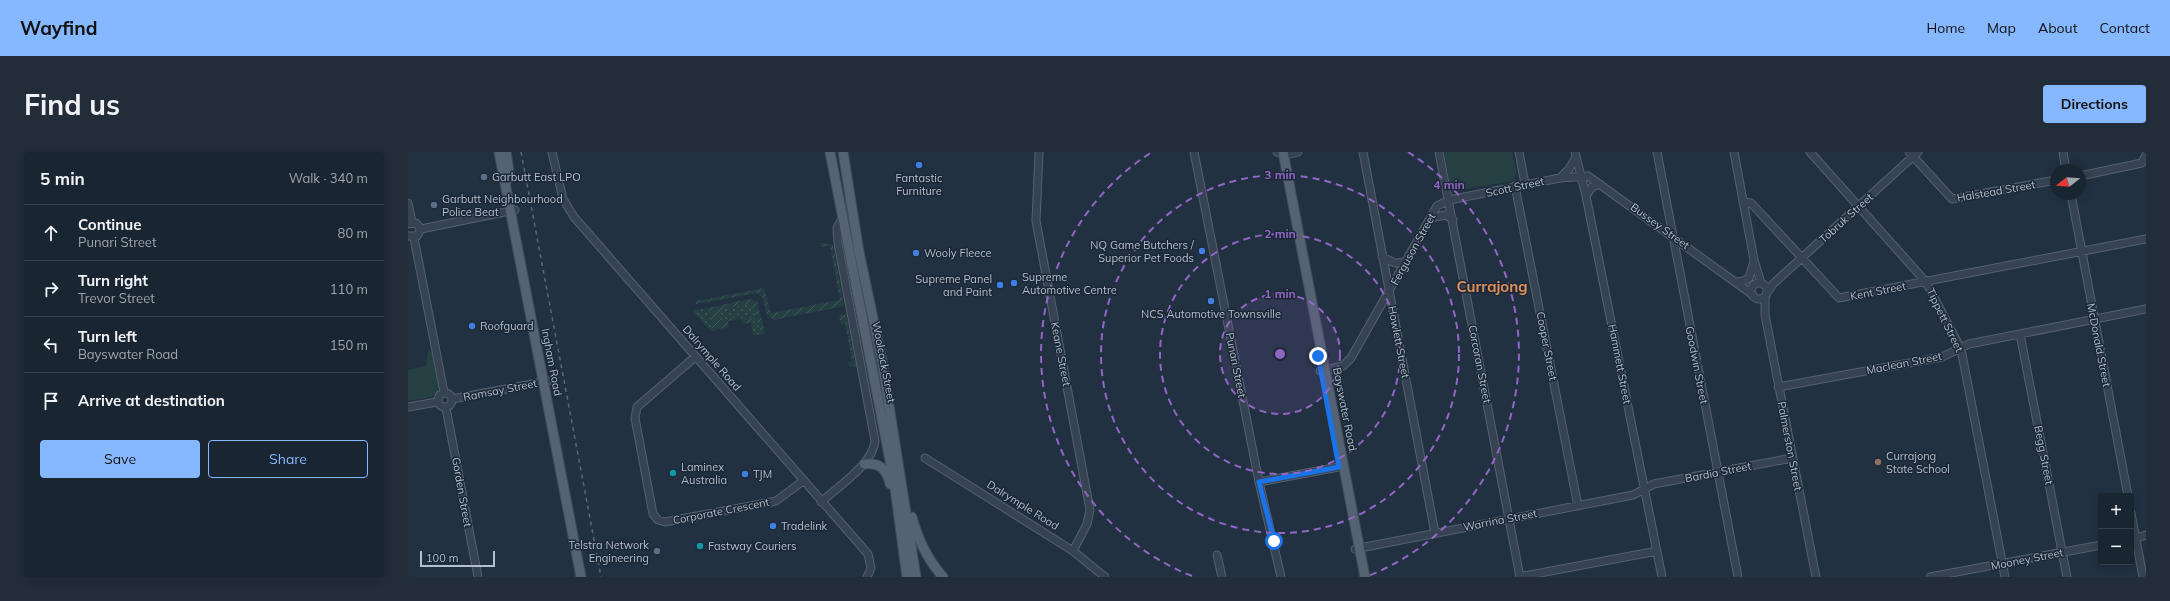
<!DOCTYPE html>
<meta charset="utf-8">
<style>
body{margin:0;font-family:Mulish,sans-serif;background:#232d3a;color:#f1f3f6}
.controls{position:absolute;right:12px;bottom:12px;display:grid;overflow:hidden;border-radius:4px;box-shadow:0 2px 10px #0003}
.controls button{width:36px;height:36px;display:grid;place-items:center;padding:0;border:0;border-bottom:1px solid #38424d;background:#1a2532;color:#f1f3f6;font:20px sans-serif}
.compass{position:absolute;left:1642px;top:12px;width:36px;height:36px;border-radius:50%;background:#1a2532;box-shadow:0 2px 10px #0003;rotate:253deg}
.scale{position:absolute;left:12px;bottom:10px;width:75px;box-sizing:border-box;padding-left:4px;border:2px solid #b4becc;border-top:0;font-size:11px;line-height:14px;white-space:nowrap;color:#b4becc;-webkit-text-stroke:3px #1c2837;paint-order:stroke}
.stop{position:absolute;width:12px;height:12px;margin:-9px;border:3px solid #1a73e8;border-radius:50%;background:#fff}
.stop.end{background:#1a73e8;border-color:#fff;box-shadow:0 1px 4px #0008}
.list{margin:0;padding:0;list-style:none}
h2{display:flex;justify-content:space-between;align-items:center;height:52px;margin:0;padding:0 16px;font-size:17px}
h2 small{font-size:13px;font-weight:400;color:#9fa5ac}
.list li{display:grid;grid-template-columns:26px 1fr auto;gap:12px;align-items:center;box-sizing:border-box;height:56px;padding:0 16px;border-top:1px solid #38424d}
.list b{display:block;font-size:15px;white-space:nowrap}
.list p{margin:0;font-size:13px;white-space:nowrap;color:#9fa5ac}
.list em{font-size:13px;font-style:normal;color:#9fa5ac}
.actions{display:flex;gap:8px;padding:12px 16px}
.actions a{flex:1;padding:9px 0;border:1px solid #86b8ff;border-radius:4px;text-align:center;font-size:14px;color:#86b8ff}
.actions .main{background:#86b8ff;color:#111}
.icon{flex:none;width:22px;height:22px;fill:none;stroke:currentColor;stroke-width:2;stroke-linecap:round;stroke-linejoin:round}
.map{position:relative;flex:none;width:1738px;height:425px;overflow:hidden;border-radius:4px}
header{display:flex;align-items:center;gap:24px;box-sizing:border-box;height:56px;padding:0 20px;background:#86b8ff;color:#111}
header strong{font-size:19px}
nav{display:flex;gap:22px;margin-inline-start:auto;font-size:14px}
.intro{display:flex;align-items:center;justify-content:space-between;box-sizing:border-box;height:96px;padding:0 24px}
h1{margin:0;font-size:28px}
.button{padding:10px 18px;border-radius:4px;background:#86b8ff;color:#111;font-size:14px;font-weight:700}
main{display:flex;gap:24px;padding:0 24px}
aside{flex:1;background:#1a2532;border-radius:4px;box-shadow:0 2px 10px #0003}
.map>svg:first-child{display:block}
.grass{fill:url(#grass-dots)}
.park{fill:#254043}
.garden{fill:url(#garden-furrows)}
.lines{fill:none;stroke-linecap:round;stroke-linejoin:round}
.minor-casing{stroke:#55616f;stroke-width:9}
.major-casing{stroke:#414c5b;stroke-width:11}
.minor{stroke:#374352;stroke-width:7}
.major{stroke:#556272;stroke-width:9}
.rail{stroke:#596779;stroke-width:1.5;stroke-dasharray:4 4;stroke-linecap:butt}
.route{stroke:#1a73e8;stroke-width:5}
.ring{fill:none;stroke:#9266c4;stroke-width:2;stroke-dasharray:7 5}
.shop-dot{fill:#3f7fe0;stroke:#1c2837;stroke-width:1.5}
.service-dot{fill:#5c6f8a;stroke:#1c2837;stroke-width:1.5}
.education-dot{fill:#8d6e63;stroke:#1c2837;stroke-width:1.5}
.culture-dot{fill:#0f9aa8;stroke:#1c2837;stroke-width:1.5}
.labels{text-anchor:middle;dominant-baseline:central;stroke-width:3;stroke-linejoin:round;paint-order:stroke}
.poi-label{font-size:11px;fill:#b4becc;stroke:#1c2837;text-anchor:start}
.street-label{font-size:11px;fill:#b4becc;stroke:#1c2837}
.district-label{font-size:15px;font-weight:bold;fill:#e0905a;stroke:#1c2837}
.centre{fill:#9266c4;stroke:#1c2837;stroke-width:2}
.ring-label{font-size:12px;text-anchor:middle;font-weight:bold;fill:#9266c4;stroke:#1c2837;stroke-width:3;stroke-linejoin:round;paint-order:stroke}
</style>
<header>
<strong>Wayfind</strong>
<nav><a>Home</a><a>Map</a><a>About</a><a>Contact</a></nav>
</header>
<div class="intro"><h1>Find us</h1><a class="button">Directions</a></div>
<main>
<aside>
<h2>5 min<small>Walk · 340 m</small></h2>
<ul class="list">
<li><svg class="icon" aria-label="ahead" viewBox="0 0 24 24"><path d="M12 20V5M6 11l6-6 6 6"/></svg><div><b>Continue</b><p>Punari Street</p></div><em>80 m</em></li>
<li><svg class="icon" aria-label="right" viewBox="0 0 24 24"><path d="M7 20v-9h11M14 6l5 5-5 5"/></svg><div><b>Turn right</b><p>Trevor Street</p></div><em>110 m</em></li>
<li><svg class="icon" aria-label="left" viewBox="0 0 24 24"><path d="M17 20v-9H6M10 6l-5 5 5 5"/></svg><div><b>Turn left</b><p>Bayswater Road</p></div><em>150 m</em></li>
<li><svg class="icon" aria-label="arrive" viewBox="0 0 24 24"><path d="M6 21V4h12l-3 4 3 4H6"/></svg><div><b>Arrive at destination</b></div></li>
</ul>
<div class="actions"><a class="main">Save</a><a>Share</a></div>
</aside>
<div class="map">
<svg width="1738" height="425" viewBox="0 0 1738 425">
<defs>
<pattern id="grass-dots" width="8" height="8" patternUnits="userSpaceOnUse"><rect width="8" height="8" fill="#254043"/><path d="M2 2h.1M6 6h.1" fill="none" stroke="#425a5d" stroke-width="1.8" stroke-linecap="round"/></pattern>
<pattern id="garden-furrows" width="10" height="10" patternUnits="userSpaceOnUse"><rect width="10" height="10" fill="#254043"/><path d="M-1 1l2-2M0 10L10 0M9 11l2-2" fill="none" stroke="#425a5d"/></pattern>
</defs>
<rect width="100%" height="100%" fill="#223142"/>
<path class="grass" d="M 343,152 L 352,177 L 357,182 L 345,183 L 343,170 L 346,170 L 343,166 L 333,165 L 314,168 L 312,157 Z
M 300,156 L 305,178 L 310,178 L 303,179 L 285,159 Z"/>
<path class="park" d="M 1036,0 L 1104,0 L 1109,23 L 1104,29 L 1051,38 L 1042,32 Z
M 26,199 L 32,236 L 24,245 L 0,249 L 0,218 L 18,214 L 20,200 Z"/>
<path class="garden" d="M 414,91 L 425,93 L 436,154 L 366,168 L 359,164 L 355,146 L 349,141 L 288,152 L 288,149 L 356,136 L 363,161 L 432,148 L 422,94 L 413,95 Z
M 341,147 L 349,149 L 357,180 L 352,179 L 348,164 L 342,152 L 313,157 L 314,168 L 333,165 L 343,166 L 346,170 L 334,172 L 333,167 L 320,169 L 321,175 L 305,178 L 300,156 Z
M 433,162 L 438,163 L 448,214 L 441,215 L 440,210 L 444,209 L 437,171 L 433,172 L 431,165 Z"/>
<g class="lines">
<g class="minor-casing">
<path id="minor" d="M 144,0 L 155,47 L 166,65 L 460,402 L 463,416 L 459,425
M 631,0 L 628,69 L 682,358 L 679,372 L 665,399
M 786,0 L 851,330 L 873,425
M 869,0 L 882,2 L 890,0
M 955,0 L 1027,381
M 1031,0 L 1112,425
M 1111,0 L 1117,32
M 1167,0 L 1178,44 L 1254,425
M 1249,0 L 1330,425
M 1326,0 L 1346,108 L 1353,131
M 1402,0 L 1518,130 L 1553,197 L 1597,425
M 1501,0 L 1544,47 L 1648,28
M 1655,0 L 1658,18
M 1672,24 L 1734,11 L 1738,3
M 1152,26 L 1161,17 L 1168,5
M 1107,34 L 1170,354
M 1663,42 L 1720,344
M 1178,44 L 1184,35 L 1192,32
M 1335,50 L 1343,51 L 1431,146 L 1738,87
M 0,51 L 4,70
M 1022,66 L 1038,63 L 1045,68
M 0,72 L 8,71 L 13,77 L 9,84 L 0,84
M 13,77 L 107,58
M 6,86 L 36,240
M 974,105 L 987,111 L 998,110
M 1328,130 L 1335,129 L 1341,126 L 1346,109
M1343 139a8 8 0 1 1 16 0a8 8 0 1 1-16 0Z
M 1359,141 L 1365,132 L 1510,0
M 1357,145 L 1357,163 L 1408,425
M 1612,182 L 1659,425
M 287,205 L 229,255 L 227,266 L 245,362 L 250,368 L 257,370 L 368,349 L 395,329
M 912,219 L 935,214 L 943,206 L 1029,54 L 1041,48 L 1152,26 L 1180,24 L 1345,143
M 1370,235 L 1534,205 L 1561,192 L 1738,157
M30 248a7 7 0 1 1 14 0a7 7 0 1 1-14 0Z
M 44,247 L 140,229
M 0,255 L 29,250
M 38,256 L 70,425
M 517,306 L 665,399 L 697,425
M 851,330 L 936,314
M 413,350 C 430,335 465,312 467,289 L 430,91 L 429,76 L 435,65
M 1723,361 L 1735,425
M 1725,387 L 1738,383
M 947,397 L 1225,343 L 1246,332 L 1384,306
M 809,403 L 814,425
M 1111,425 L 1249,399
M 1522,425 L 1693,393"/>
</g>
<g class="major-casing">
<path id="major" d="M 91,0 L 173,425
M 98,0 L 102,26
M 422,0 L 486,329 L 499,425
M 435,0 L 451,100 L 474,209 L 508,425
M 875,0 L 957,425
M 456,312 C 471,310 479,317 482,332
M 504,365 C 510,388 519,407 535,425"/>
</g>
<use href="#minor" class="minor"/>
<use href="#major" class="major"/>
<path class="rail" d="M 113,0 L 193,425"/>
</g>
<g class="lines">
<path class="route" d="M 866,389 L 851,330 L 931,315 L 910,204"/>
</g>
<circle cx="872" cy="202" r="60" fill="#9266c4" fill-opacity=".12"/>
<g class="ring">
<circle cx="872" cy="202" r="60"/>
<circle cx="872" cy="202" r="120"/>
<circle cx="872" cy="202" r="179"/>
<path d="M784 424A239 239 0 0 1 744 0M1000 0A239 239 0 0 1 960 424"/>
</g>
<g class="shop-dot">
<circle cx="511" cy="13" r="4"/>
<circle cx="794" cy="99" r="4"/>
<circle cx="508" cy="101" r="4"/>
<circle cx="606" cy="131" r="4"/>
<circle cx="592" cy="133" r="4"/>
<circle cx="803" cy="149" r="4"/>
<circle cx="64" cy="174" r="4"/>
<circle cx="337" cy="322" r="4"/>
<circle cx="365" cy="374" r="4"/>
</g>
<g class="service-dot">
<circle cx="76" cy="25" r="4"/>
<circle cx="26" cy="53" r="4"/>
<circle cx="249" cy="399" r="4"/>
</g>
<circle class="education-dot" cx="1470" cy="310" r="4"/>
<g class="culture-dot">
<circle cx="265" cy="321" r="4"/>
<circle cx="292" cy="394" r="4"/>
</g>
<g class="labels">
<g class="poi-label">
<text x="84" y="25">Garbutt East LPO</text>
<text x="511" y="26" text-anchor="middle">Fantastic<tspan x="511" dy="13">Furniture</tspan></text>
<text x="34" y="47">Garbutt Neighbourhood<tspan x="34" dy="13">Police Beat</tspan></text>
<text x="786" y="93" text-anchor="end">NQ Game Butchers /<tspan x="786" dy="13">Superior Pet Foods</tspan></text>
<text x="516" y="101">Wooly Fleece</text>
<text x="614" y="125">Supreme<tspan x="614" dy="13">Automotive Centre</tspan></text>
<text x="584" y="127" text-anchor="end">Supreme Panel<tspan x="584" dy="13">and Paint</tspan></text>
<text x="803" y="162" text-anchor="middle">NCS Automotive Townsville</text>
<text x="72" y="174">Roofguard</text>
<text x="1478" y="304">Currajong<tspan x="1478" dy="13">State School</tspan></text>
<text x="273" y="315">Laminex<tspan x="273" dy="13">Australia</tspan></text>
<text x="345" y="322">TJM</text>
<text x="373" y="374">Tradelink</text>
<text x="241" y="393" text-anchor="end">Telstra Network<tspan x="241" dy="13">Engineering</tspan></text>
<text x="300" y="394">Fastway Couriers</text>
</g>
<g class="street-label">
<text transform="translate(1107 35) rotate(-12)">Scott Street</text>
<text transform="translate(1588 39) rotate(-10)">Halstead Street</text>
<text transform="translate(1438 66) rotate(-42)">Tobruk Street</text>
<text transform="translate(1252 74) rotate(36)">Bussey Street</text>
<text transform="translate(1005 97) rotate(-61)">Ferguson Street</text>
<text transform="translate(1470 139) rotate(-11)">Kent Street</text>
<text transform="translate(1537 168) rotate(64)">Tippett Street</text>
<text transform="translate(991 190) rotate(79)">Howlett Street</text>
<text transform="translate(1691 193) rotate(79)">McDonald Street</text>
<text transform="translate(1139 194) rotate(79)">Cooper Street</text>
<text transform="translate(653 202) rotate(79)">Keane Street</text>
<text transform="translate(304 206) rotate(49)">Dalrymple Road</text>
<text transform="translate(144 210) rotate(79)">Ingham Road</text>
<text transform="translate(476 210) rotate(79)">Woolcock Street</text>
<text transform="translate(1496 211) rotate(-11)">Maclean Street</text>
<text transform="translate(1072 212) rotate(79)">Corcoran Street</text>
<text transform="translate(1212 212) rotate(79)">Hammett Street</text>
<text transform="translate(828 213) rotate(79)">Punari Street</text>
<text transform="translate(1289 213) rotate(79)">Goodwin Street</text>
<text transform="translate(92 238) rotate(-11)">Ramsay Street</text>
<text transform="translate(937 257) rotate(79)">Bayswater Road</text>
<text transform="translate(1382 294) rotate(79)">Palmerston Street</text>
<text transform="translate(1636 303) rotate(79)">Begg Street</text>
<text transform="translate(1310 320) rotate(-11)">Bardia Street</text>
<text transform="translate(54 340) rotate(80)">Gorden Street</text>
<text transform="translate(615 353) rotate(32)">Dalrymple Road</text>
<text transform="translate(313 359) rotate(-11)">Corporate Crescent</text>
<text transform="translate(1092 368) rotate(-11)">Warrina Street</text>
<text transform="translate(1619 407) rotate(-11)">Mooney Street</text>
</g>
<g class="district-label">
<text x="1084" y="134">Currajong</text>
</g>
</g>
<circle cx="872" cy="202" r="6" class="centre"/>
<g class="ring-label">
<text x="872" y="27">3 min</text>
<text x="1041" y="37">4 min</text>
<text x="872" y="86">2 min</text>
<text x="872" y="146">1 min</text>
</g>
</svg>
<div class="controls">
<button>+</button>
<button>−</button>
</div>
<svg class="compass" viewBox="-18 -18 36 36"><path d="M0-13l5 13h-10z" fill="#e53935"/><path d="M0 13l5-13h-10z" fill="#9fa5ac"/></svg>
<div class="scale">100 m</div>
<div class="stop" style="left:866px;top:389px"></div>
<div class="stop end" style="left:910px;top:204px"></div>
</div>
</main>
